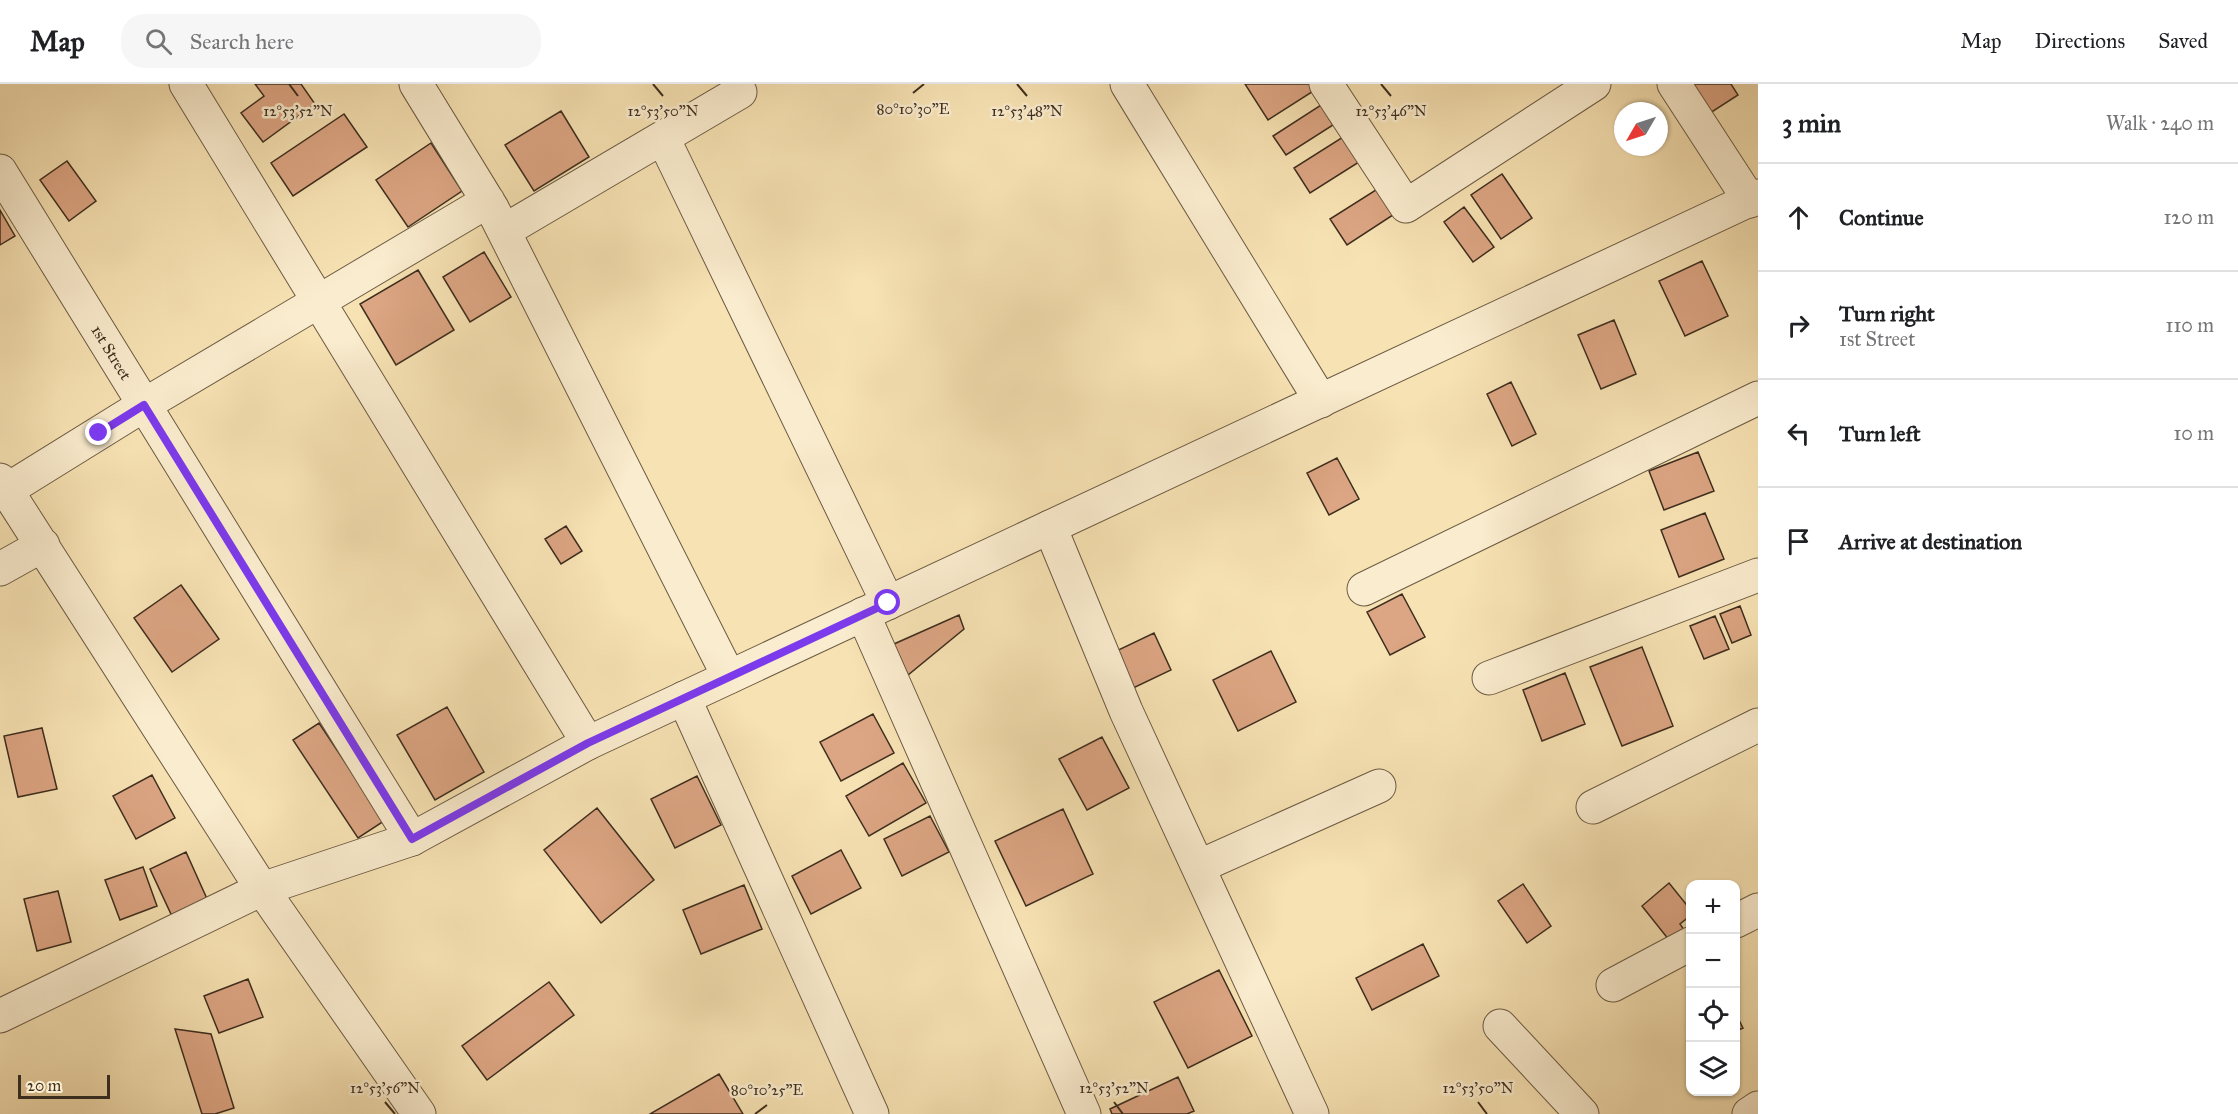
<!DOCTYPE html>
<meta charset="utf-8">
<style>
body{margin:0;font-family:"IM FELL Great Primer",serif;background:#f6f6f6;color:#202124}
.controls{position:absolute;right:18px;bottom:18px;display:grid;overflow:hidden;border-radius:12px;box-shadow:0 2px 4px #0004}
.controls button{width:54px;height:54px;display:grid;place-items:center;padding:0;border:0;border-bottom:2px solid #e0e0e0;background:#fff;color:#202124;font:30px sans-serif}
.compass{position:absolute;left:1614px;top:18px;width:54px;height:54px;border-radius:50%;background:#fff;box-shadow:0 2px 4px #0004;rotate:231deg}
.scale{position:absolute;left:18px;bottom:15px;width:92px;box-sizing:border-box;padding-left:6px;border:3px solid #3d2e1e;border-top:0;font-size:16px;line-height:21px;white-space:nowrap;color:#3d2e1e;-webkit-text-stroke:4px #faecce;paint-order:stroke}
.stop{position:absolute;width:18px;height:18px;margin:-14px;border:4px solid #7c3aed;border-radius:50%;background:#fff}
.stop.end{background:#7c3aed;border-color:#fff;box-shadow:0 2px 6px #0008}
.list{margin:0;padding:0;list-style:none}
h2{display:flex;justify-content:space-between;align-items:center;height:78px;margin:0;padding:0 24px;font-size:26px}
h2 small{font-size:20px;font-weight:400;color:#757577}
.list li{display:grid;grid-template-columns:39px 1fr auto;gap:18px;align-items:center;box-sizing:border-box;height:108px;padding:0 24px;border-top:2px solid #e0e0e0}
.list b{display:block;font-size:22px;white-space:nowrap}
.list p{margin:0;font-size:20px;white-space:nowrap;color:#757577}
.list em{font-size:20px;font-style:normal;color:#757577}
.icon{flex:none;width:33px;height:33px;fill:none;stroke:currentColor;stroke-width:2;stroke-linecap:round;stroke-linejoin:round}
.map{position:relative;flex:none;width:1758px;height:1030px;overflow:hidden}
header{display:flex;align-items:center;gap:36px;box-sizing:border-box;height:84px;padding:0 30px;background:#fff;border-bottom:2px solid #e0e0e0}
header strong{font-size:28px}
nav{display:flex;gap:33px;margin-inline-start:auto;font-size:21px}
.search{width:420px;height:54px;background:#f6f6f6;display:flex;align-items:center;gap:15px;box-sizing:border-box;padding:0 21px;border-radius:24px;color:#757577;font-size:22px}
main{display:flex}
aside{flex:1;background:#fff}
.map>svg:first-child{display:block}
.building{fill:#dca583;stroke:#3d2e1e;stroke-width:1.5}
.lines{fill:none;stroke-linecap:round;stroke-linejoin:round}
.minor-casing{stroke:#6c5b43;stroke-width:35}
.tertiary-casing{stroke:#6c5b43;stroke-width:35}
.minor{stroke:#faecce;stroke-width:33}
.tertiary{stroke:#faecce;stroke-width:33}
.route{stroke:#7c3aed;stroke-width:8}
.ticks{fill:none;stroke:#3d2e1e;stroke-width:2}
.labels{text-anchor:middle;dominant-baseline:central;stroke-width:5;stroke-linejoin:round;paint-order:stroke}
.street-label{font-size:16px;fill:#3d2e1e;stroke:#faecce}
.ticks-label{font-size:15px;text-anchor:middle;fill:#3d2e1e;stroke:#faecce;stroke-width:5;stroke-linejoin:round;paint-order:stroke}
</style>
<header>
<strong>Map</strong>
<div class="search"><svg class="icon" aria-label="search" viewBox="0 0 24 24"><circle cx="10" cy="10" r="6"/><path d="M15 15l6 6"/></svg>Search here</div>
<nav><a>Map</a><a>Directions</a><a>Saved</a></nav>
</header>
<main>
<div class="map">
<svg width="1758" height="1030" viewBox="0 0 1758 1030">
<rect width="100%" height="100%" fill="#f7e2b3"/>
<filter id="stains"><feTurbulence type="fractalNoise" baseFrequency=".00333" numOctaves="4"/><feColorMatrix values="0 0 0 0 .2 0 0 0 0 .09 0 0 0 0 .02 0 0 0 .5 -.17"/></filter>
<radialGradient id="worn" r=".72"><stop offset=".6" stop-color="#630" stop-opacity="0"/><stop offset="1" stop-color="#630" stop-opacity=".3"/></radialGradient>
<path class="building" d="M 255,0 L 301,0 L 315,20 L 263,58 L 241,29 L 264,12 Z
M 1245,0 L 1311,0 L 1315,6 L 1268,36 Z
M 1682,0 L 1731,0 L 1738,11 L 1704,33 Z
M 1321,21 L 1333,41 L 1286,71 L 1273,52 Z
M 561,27 L 589,73 L 534,107 L 505,61 Z
M 344,30 L 367,63 L 293,112 L 271,79 Z
M 1343,53 L 1359,78 L 1310,109 L 1294,84 Z
M 431,59 L 462,107 L 408,143 L 376,96 Z
M 67,77 L 96,117 L 69,137 L 40,96 Z
M 1502,90 L 1532,134 L 1501,155 L 1471,111 Z
M 1379,104 L 1396,129 L 1347,161 L 1330,135 Z
M 1464,123 L 1494,163 L 1473,178 L 1444,138 Z
M 0,126 L 15,152 L 0,161 Z
M 484,168 L 511,213 L 470,238 L 443,193 Z
M 1702,177 L 1728,232 L 1685,252 L 1659,197 Z
M 418,186 L 454,246 L 396,281 L 360,220 Z
M 1614,236 L 1636,290 L 1601,305 L 1578,251 Z
M 1511,298 L 1536,350 L 1512,362 L 1487,310 Z
M 1698,368 L 1714,407 L 1664,426 L 1649,387 Z
M 1337,374 L 1359,415 L 1329,431 L 1307,389 Z
M 1705,429 L 1724,475 L 1679,493 L 1661,446 Z
M 566,442 L 582,467 L 561,480 L 545,455 Z
M 181,501 L 219,555 L 172,588 L 134,534 Z
M 1402,510 L 1425,553 L 1390,571 L 1367,528 Z
M 1740,522 L 1751,551 L 1732,559 L 1720,530 Z
M 959,531 L 964,545 L 908,591 L 894,560 Z
M 1715,532 L 1729,565 L 1704,575 L 1690,542 Z
M 1154,549 L 1171,586 L 1129,606 L 1112,569 Z
M 1642,563 L 1673,642 L 1622,662 L 1590,583 Z
M 1271,567 L 1296,618 L 1238,647 L 1213,596 Z
M 1565,589 L 1585,640 L 1542,657 L 1523,606 Z
M 447,623 L 484,688 L 435,716 L 397,651 Z
M 873,630 L 894,669 L 841,697 L 820,658 Z
M 319,639 L 384,737 L 358,754 L 293,656 Z
M 42,644 L 57,705 L 18,713 L 4,652 Z
M 1102,653 L 1129,704 L 1087,726 L 1059,675 Z
M 903,679 L 926,719 L 869,752 L 846,712 Z
M 152,691 L 175,734 L 136,755 L 113,712 Z
M 697,692 L 721,741 L 675,764 L 651,715 Z
M 597,724 L 654,796 L 601,839 L 544,766 Z
M 1063,725 L 1093,790 L 1026,822 L 995,757 Z
M 930,732 L 949,768 L 902,792 L 884,755 Z
M 841,766 L 861,804 L 811,830 L 792,792 Z
M 186,768 L 212,826 L 177,843 L 150,785 Z
M 143,783 L 157,822 L 120,836 L 105,796 Z
M 1669,799 L 1690,825 L 1690,832 L 1680,840 L 1687,850 L 1673,861 L 1642,822 Z
M 1523,800 L 1551,842 L 1527,859 L 1498,817 Z
M 744,801 L 762,845 L 701,870 L 683,826 Z
M 58,807 L 71,858 L 37,867 L 24,815 Z
M 1423,860 L 1439,892 L 1372,926 L 1356,894 Z
M 1219,886 L 1252,952 L 1188,984 L 1154,918 Z
M 248,895 L 263,933 L 219,949 L 204,912 Z
M 549,898 L 574,931 L 487,996 L 462,962 Z
M 1736,930 L 1743,944 L 1736,947 Z
M 175,945 L 211,950 L 234,1024 L 215,1030 L 202,1030 Z
M 719,990 L 743,1030 L 650,1030 Z
M 1178,993 L 1194,1027 L 1187,1030 L 1112,1030 L 1110,1025 Z"/>
<g class="lines">
<g class="minor-casing">
<path id="minor" d="M 186,0 L 588,659
M 416,0 L 492,124 L 729,593
M 1127,0 L 1321,317
M 1326,0 L 1406,122 L 1594,0
M 1674,0 L 1750,117
M 663,54 L 888,519
M 504,147 L 740,8
M 0,396 L 262,805 L 419,1030
M 7,406 L 144,321 L 488,117
M 1050,443 L 1126,627 L 1312,1030
M 0,485 L 43,461
M 1364,505 L 1758,314
M 863,530 L 1084,1030
M 1489,594 L 1758,491
M 684,614 L 872,1030
M 1593,723 L 1758,641
M 1198,783 L 1379,702
M 1736,837 L 1758,826
M 1613,901 L 1690,860
M 1500,942 L 1582,1030
M 1749,1030 L 1758,1024"/>
</g>
<g class="tertiary-casing">
<g id="tertiary">
<path id="s1" d="M 0,87 L 412,755"/>
<path d="M 0,932 L 262,805 L 412,755 L 588,659 L 1758,112"/>
</g>
</g>
<use href="#minor" class="minor"/>
<use href="#tertiary" class="tertiary"/>
</g>
<g class="lines">
<path class="route" d="M 99,349 L 144,321 L 412,755 L 588,659 L 888,519"/>
</g>
<path class="ticks" d="M 289,0 L 298,12M 653,0 L 663,12M 1017,0 L 1027,12M 1381,0 L 1391,12M 913,9 L 924,0M 385,1018 L 395,1030M 1114,1018 L 1123,1030M 1478,1018 L 1487,1030M 755,1030 L 767,1021"/>
<g class="labels">
<g class="street-label">
<text stroke="none"><textPath href="#s1" startOffset="213">1st Street</textPath></text>
</g>
</g>
<g class="ticks-label">
<text x="913" y="30">80°10'30"E</text>
<text x="298" y="32">12°53'52"N</text>
<text x="663" y="32">12°53'50"N</text>
<text x="1027" y="32">12°53'48"N</text>
<text x="1391" y="32">12°53'46"N</text>
<text x="385" y="1009">12°53'56"N</text>
<text x="1114" y="1009">12°53'52"N</text>
<text x="1478" y="1009">12°53'50"N</text>
<text x="767" y="1011">80°10'25"E</text>
</g>
<rect width="100%" height="100%" filter="url(#stains)"/>
<rect width="100%" height="100%" fill="url(#worn)"/>
</svg>
<div class="controls">
<button>+</button>
<button>−</button>
<button><svg class="icon" aria-label="locate" viewBox="0 0 24 24"><circle cx="12" cy="12" r="6"/><path d="M12 2v4M12 18v4M2 12h4M18 12h4"/></svg></button>
<button><svg class="icon" aria-label="layers" viewBox="0 0 24 24"><path d="M12 4l9 5-9 5-9-5zM3 14l9 5 9-5"/></svg></button>
</div>
<svg class="compass" viewBox="-18 -18 36 36"><path d="M0-13l5 13h-10z" fill="#e53935"/><path d="M0 13l5-13h-10z" fill="#757577"/></svg>
<div class="scale">20 m</div>
<div class="stop" style="left:888px;top:519px"></div>
<div class="stop end" style="left:99px;top:349px"></div>
</div>
<aside>
<h2>3 min<small>Walk · 240 m</small></h2>
<ul class="list">
<li><svg class="icon" aria-label="ahead" viewBox="0 0 24 24"><path d="M12 20V5M6 11l6-6 6 6"/></svg><div><b>Continue</b></div><em>120 m</em></li>
<li><svg class="icon" aria-label="right" viewBox="0 0 24 24"><path d="M7 20v-9h11M14 6l5 5-5 5"/></svg><div><b>Turn right</b><p>1st Street</p></div><em>110 m</em></li>
<li><svg class="icon" aria-label="left" viewBox="0 0 24 24"><path d="M17 20v-9H6M10 6l-5 5 5 5"/></svg><div><b>Turn left</b></div><em>10 m</em></li>
<li><svg class="icon" aria-label="arrive" viewBox="0 0 24 24"><path d="M6 21V4h12l-3 4 3 4H6"/></svg><div><b>Arrive at destination</b></div></li>
</ul>
</aside>
</main>
